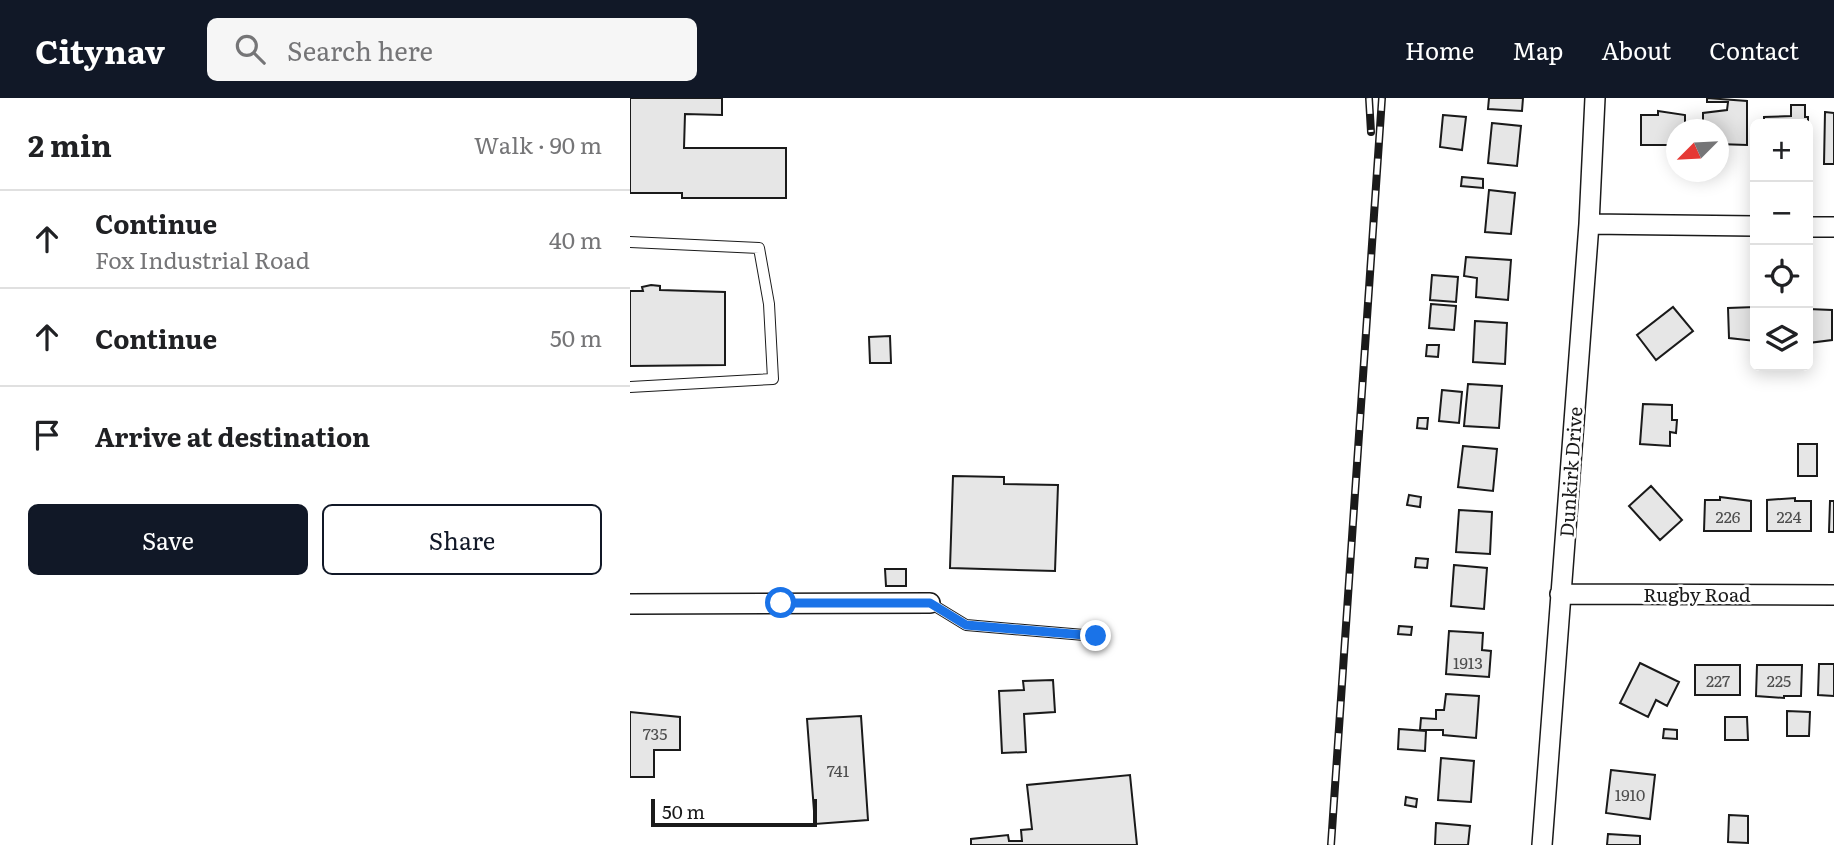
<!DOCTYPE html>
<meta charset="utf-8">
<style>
body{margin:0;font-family:Literata,serif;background:#f6f6f6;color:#202124}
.controls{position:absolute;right:21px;top:21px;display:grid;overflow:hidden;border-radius:10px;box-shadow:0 4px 18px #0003}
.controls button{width:63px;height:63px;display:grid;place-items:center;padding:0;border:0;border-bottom:2px solid #e0e0e0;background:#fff;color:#202124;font:35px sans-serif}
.compass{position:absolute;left:1036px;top:21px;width:63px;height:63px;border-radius:50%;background:#fff;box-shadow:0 4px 18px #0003;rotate:246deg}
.scale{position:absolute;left:21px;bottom:18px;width:166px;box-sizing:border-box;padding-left:7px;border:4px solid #1a1a1a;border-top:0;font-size:19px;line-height:24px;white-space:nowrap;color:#1a1a1a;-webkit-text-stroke:5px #fff;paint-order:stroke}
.stop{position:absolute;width:21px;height:21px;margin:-16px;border:5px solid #1a73e8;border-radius:50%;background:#fff}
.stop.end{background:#1a73e8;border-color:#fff;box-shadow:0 2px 7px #0008}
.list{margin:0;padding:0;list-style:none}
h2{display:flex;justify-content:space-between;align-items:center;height:91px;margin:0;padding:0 28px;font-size:30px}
h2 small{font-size:23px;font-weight:400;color:#757577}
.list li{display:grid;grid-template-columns:46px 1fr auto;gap:21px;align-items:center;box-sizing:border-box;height:98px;padding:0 28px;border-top:2px solid #e0e0e0}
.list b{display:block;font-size:26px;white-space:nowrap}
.list p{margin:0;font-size:23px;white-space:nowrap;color:#757577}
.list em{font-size:23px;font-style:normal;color:#757577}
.actions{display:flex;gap:14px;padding:21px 28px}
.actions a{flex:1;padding:16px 0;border:2px solid #111827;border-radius:10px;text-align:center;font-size:24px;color:#111827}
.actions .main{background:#111827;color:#fff}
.icon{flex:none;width:38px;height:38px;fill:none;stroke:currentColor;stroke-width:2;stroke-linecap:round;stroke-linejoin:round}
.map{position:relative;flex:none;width:1204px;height:747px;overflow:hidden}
header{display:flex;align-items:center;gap:42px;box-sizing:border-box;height:98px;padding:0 35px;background:#111827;color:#fff}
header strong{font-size:33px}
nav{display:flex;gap:38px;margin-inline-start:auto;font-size:24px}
.search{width:490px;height:63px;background:#f6f6f6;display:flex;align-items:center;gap:18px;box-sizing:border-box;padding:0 24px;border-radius:10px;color:#757577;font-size:26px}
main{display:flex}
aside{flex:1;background:#fff}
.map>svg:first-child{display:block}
.building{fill:#e6e6e6;stroke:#1a1a1a;stroke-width:2}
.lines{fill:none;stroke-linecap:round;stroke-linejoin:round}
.lane-casing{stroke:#1a1a1a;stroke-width:12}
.street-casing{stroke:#1a1a1a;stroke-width:22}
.lane{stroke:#fff;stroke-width:10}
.street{stroke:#fff;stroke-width:19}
.rail-casing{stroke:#1a1a1a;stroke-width:8}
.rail{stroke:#fff;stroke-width:5;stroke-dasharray:16;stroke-linecap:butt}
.route{stroke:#1a73e8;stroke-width:9}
.labels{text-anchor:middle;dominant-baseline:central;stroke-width:5;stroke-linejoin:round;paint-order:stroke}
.number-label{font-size:16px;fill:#4d4d4d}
.street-label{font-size:19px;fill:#1a1a1a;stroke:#fff}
</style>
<header>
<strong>Citynav</strong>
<div class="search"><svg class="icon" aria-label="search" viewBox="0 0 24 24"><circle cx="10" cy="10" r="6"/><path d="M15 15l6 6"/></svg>Search here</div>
<nav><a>Home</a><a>Map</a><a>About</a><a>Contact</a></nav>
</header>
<main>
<aside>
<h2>2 min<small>Walk · 90 m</small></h2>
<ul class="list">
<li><svg class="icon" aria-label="ahead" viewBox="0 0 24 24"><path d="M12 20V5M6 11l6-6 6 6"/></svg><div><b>Continue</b><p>Fox Industrial Road</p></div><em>40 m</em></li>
<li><svg class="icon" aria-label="ahead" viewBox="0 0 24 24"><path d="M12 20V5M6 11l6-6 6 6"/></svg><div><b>Continue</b></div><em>50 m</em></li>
<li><svg class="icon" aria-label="arrive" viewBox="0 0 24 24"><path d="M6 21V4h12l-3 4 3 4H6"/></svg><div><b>Arrive at destination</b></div></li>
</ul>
<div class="actions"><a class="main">Save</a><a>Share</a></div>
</aside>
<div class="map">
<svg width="1204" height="747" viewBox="0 0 1204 747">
<rect width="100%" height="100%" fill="#fff"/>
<path class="building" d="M 0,0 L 92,0 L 92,17 L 55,16 L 54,50 L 156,50 L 156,100 L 52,100 L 52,95 L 0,95 Z
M 859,0 L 893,0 L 892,13 L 858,11 Z
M 1077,0 L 1117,3 L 1117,47 L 1088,46 L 1088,32 L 1073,32 L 1073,15 L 1097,12 L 1098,4 L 1077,4 Z
M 1161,7 L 1175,7 L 1175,19 L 1178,19 L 1178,33 L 1178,26 L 1134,26 L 1134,19 L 1161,18 Z
M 1028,13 L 1055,17 L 1055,32 L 1046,32 L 1046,47 L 1011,47 L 1011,17 L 1028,17 Z
M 1195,14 L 1204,15 L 1204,66 L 1194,66 Z
M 813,17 L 836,19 L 832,52 L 810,49 Z
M 862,25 L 891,28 L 887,68 L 858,65 Z
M 832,79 L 853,81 L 853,90 L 831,88 Z
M 859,92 L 885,95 L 881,136 L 855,134 Z
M 836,159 L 881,162 L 878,202 L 846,199 L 847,180 L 834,178 Z
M 802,177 L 828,179 L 826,204 L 800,202 Z
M 21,187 L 30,188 L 30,192 L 95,194 L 95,267 L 0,268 L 0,193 L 13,193 L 12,189 Z
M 801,206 L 826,208 L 824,232 L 799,230 Z
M 1043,209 L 1063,233 L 1026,262 L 1007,237 Z
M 1125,209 L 1125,243 L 1099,240 L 1098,210 Z
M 1178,211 L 1202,212 L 1202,242 L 1178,245 Z
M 845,223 L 877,225 L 875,266 L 843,264 Z
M 260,238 L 261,265 L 240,265 L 239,239 Z
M 797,247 L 809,247 L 808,259 L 796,258 Z
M 838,286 L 872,288 L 869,330 L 834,328 Z
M 812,292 L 832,294 L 829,325 L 809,323 Z
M 1013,306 L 1042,307 L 1042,322 L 1047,322 L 1046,335 L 1040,334 L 1040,348 L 1010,346 Z
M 788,320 L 798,320 L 797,331 L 787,330 Z
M 1168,346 L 1187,346 L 1187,378 L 1168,378 Z
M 833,348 L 867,351 L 863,393 L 828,389 Z
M 323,378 L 374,379 L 374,386 L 428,387 L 425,473 L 320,470 Z
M 1021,388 L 1052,422 L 1030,442 L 999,408 Z
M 779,397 L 791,399 L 790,409 L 777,407 Z
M 1090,399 L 1121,403 L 1121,433 L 1074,433 L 1075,402 L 1090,402 Z
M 1165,400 L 1165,403 L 1181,403 L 1181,433 L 1137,433 L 1137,402 Z
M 1200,403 L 1204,403 L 1204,434 L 1199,434 Z
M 829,412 L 862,414 L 860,456 L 826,454 Z
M 786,460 L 798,461 L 797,470 L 785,469 Z
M 824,467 L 857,470 L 854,511 L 821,508 Z
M 255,471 L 276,471 L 276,488 L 256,488 Z
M 769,528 L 782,529 L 781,537 L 768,536 Z
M 819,533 L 853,535 L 852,552 L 861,553 L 859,579 L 816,576 Z
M 1010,565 L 1049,584 L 1037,608 L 1026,602 L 1018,619 L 990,605 Z
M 1189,566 L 1204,566 L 1204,598 L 1188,597 Z
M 1065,567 L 1110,567 L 1110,597 L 1065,597 Z
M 1127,567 L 1172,567 L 1171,598 L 1154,598 L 1154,600 L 1126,598 Z
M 423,582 L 425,614 L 394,616 L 396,654 L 372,655 L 369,593 L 394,592 L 393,583 Z
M 816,596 L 849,598 L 846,640 L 813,637 L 813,632 L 790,632 L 791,620 L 806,621 L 806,612 L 814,612 Z
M 1157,613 L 1180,614 L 1179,638 L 1157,638 Z
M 0,614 L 50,619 L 50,652 L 24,652 L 24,679 L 0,679 Z
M 231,618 L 238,722 L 185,726 L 177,621 Z
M 1095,619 L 1117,619 L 1118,642 L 1095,642 Z
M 769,631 L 796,633 L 795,653 L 768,651 Z
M 1034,631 L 1047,632 L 1047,641 L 1033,640 Z
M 811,660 L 844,663 L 841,704 L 808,702 Z
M 981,672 L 1025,677 L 1020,721 L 976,715 Z
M 500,677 L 507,747 L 341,747 L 341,741 L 378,737 L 379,743 L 392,743 L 391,732 L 402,731 L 397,687 Z
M 776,699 L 787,701 L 786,709 L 775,707 Z
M 1099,717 L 1118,718 L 1118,745 L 1098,744 Z
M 806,725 L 840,728 L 838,747 L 805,747 Z
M 978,736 L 1010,738 L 1010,747 L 977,747 Z"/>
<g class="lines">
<g class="lane-casing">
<path id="lane" d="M 0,144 L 129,150 L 139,206 L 143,281 L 0,289
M 300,505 L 336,527 L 466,538"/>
</g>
<g class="street-casing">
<path id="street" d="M 959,126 L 1125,128
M 1178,129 L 1204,129
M 930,496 L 1204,497
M 0,506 L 300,505
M 912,747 L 959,126 L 965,0"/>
</g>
<use href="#lane" class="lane"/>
<use href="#street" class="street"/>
<g class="rail-casing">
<path id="rail" d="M 739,0 L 741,34
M 701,747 L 752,0"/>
</g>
<use href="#rail" class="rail"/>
</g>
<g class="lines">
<path class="route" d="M 151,505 L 300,505 L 336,527 L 466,538"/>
</g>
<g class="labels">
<g class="number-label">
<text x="1098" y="418">226</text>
<text x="1159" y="418">224</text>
<text x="838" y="564">1913</text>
<text x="1088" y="582">227</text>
<text x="1149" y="582">225</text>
<text x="25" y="635">735</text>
<text x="208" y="672">741</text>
<text x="1000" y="696">1910</text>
</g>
<g class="street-label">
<text transform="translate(940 374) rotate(-86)">Dunkirk Drive</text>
<text x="1067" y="496">Rugby Road</text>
</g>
</g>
</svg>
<div class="controls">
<button>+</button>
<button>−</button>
<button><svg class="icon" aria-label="locate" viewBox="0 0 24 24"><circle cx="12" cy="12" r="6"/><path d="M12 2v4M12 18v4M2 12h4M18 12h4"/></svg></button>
<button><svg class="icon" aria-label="layers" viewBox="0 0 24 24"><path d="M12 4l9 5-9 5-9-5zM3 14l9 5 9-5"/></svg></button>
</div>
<svg class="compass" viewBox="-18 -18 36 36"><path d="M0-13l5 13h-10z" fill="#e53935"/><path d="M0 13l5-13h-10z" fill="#757577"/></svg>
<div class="scale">50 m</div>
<div class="stop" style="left:151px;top:505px"></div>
<div class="stop end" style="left:466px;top:538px"></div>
</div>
</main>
